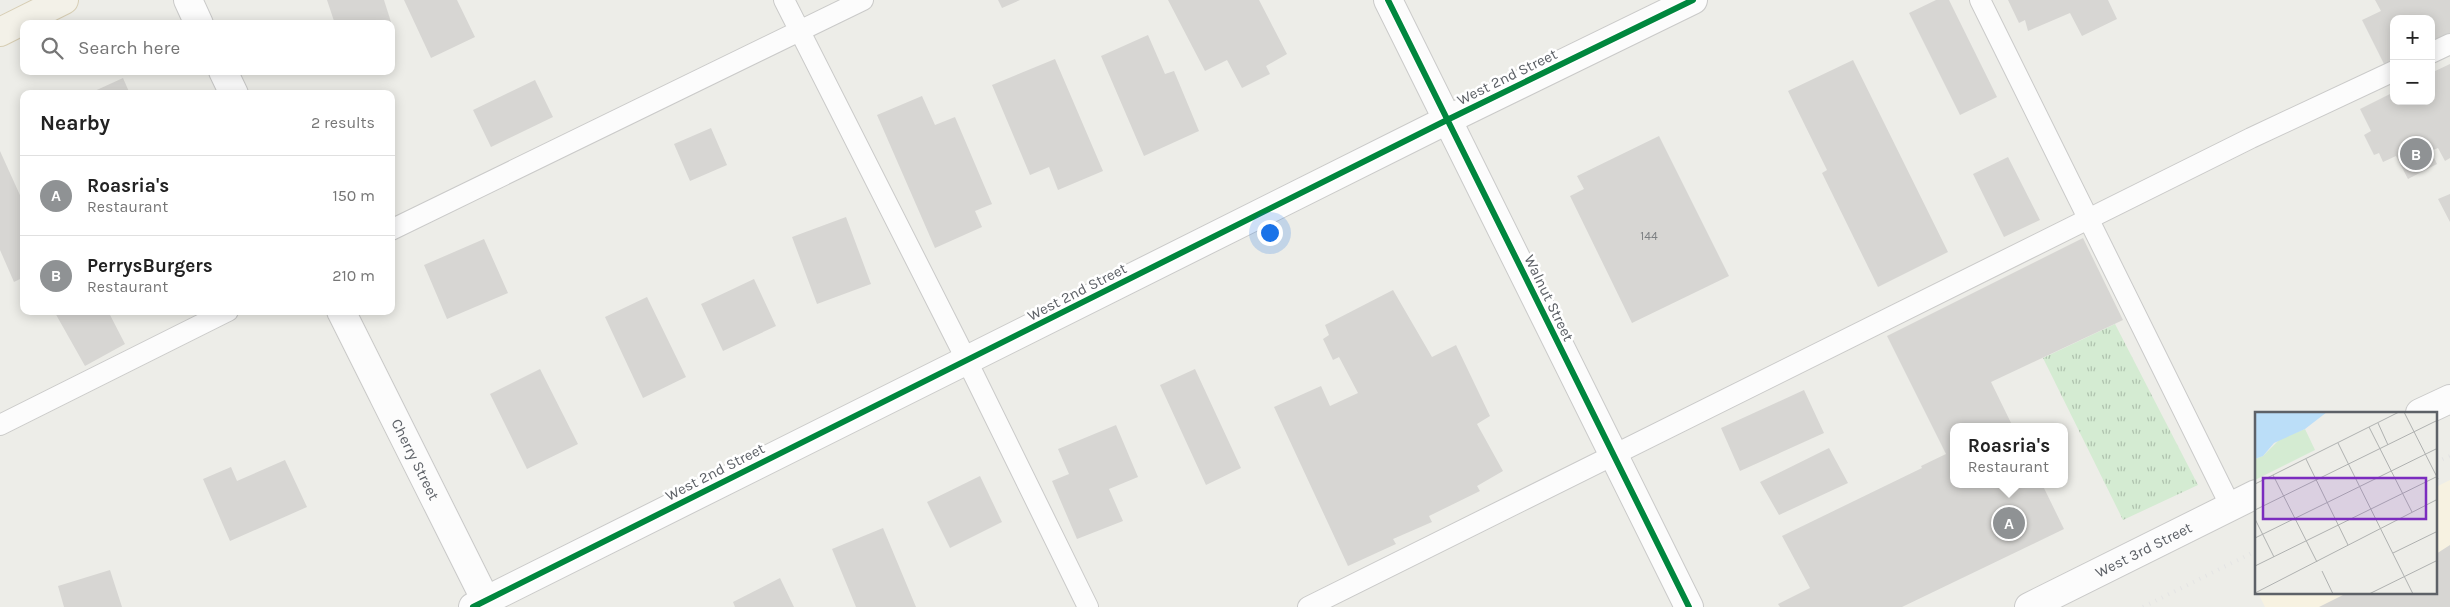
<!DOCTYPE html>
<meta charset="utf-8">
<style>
body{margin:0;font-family:Karla,sans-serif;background:#f6f6f6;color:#222}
.controls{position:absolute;right:15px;top:15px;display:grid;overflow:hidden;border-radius:10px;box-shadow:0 2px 12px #0003}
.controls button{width:45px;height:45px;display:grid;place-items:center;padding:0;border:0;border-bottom:1px solid #e0e0e0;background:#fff;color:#222;font:25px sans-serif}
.you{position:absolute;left:1269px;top:232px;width:18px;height:18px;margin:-12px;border:4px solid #fff;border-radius:50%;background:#1a73e8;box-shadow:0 0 0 8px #1a73e833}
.badge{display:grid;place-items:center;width:32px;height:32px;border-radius:50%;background:#8f9294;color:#fff;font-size:16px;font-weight:700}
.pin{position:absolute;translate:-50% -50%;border:2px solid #fff;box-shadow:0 1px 5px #0006}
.popup{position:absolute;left:1950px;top:423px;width:118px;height:65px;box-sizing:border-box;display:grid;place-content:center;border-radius:10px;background:#fff;filter:drop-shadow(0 1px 4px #0005);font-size:16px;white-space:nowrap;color:#767676}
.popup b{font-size:19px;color:#222}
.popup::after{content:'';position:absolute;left:50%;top:100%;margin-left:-10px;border:10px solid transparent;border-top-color:#fff}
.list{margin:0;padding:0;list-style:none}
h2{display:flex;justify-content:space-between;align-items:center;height:65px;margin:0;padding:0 20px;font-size:21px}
h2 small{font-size:16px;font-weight:400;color:#767676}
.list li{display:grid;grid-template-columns:32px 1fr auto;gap:15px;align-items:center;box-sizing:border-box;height:80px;padding:0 20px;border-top:1px solid #e0e0e0}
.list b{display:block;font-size:19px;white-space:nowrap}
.list p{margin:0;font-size:16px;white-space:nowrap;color:#767676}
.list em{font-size:16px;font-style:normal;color:#767676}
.icon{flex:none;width:28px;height:28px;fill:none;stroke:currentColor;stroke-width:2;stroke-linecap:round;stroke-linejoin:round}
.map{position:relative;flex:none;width:2450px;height:607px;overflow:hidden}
.search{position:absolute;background:#fff;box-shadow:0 2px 12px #0003;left:20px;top:20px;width:375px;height:55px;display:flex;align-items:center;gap:12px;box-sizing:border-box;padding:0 18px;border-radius:10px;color:#767676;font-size:19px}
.panel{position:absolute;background:#fff;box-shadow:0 2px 12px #0003;left:20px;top:90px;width:375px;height:225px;border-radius:10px}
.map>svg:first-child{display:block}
.commercial{fill:#f7f2e1}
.grass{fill:url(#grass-tufts)}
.building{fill:#d7d6d3}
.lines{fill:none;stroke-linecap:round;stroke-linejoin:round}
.service-casing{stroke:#cacac9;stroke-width:22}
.minor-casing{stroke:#cacac9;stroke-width:30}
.primary-casing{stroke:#d7ceb4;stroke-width:30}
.service{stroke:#fcfcfc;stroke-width:20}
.minor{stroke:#fcfcfc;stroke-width:28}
.primary{stroke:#f3f1e8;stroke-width:28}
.rail{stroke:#e4e4e4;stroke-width:4;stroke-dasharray:1 6;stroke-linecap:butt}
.cycleway-casing{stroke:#fff;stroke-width:9}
.cycleway{stroke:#00873e;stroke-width:6}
.labels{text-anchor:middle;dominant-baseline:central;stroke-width:5;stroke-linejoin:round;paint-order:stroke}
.number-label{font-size:12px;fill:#7c7f82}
.street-label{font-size:15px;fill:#5d6167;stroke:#fff}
.inset-road{fill:none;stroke:#afb1b0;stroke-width:1}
.view{fill:#7b2cbf;fill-opacity:0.15;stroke:#7b2cbf;stroke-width:2.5}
.inset-edge{fill:none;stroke:#5d6167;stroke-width:2.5}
</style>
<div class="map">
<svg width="2450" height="607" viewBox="0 0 2450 607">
<defs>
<pattern id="grass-tufts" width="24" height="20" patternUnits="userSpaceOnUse" patternTransform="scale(1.25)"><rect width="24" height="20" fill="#d4ebd2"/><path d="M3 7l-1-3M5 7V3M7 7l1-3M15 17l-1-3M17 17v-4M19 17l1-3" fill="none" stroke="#afc2ae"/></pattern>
</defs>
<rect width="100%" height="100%" fill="#edede8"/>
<path class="commercial" d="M 2450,480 L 2450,607 L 2265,607 L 2258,593 L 2436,593 L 2436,487 Z"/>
<path class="grass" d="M 2115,324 L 2198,485 L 2123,520 L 2043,358 Z"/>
<path class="building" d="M 327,0 L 384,0 L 391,22 L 385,24 L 335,24 Z
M 404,0 L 457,0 L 475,37 L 431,58 Z
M 998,0 L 1020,0 L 1002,8 Z
M 1168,0 L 1259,0 L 1287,54 L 1266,66 L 1270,74 L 1242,88 L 1227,60 L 1205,71 Z
M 1936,0 L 1949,0 L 1997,97 L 1960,115 L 1909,13 Z
M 2008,0 L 2108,0 L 2117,19 L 2082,36 L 2070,13 L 2028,31 L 2025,20 L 2019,23 Z
M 2375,0 L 2450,0 L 2450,33 L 2431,43 L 2431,19 L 2394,19 L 2394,62 L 2385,66 L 2362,20 L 2381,11 Z
M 1148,35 L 1165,74 L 1174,71 L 1199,131 L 1144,156 L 1101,56 Z
M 1055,59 L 1103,171 L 1058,190 L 1049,167 L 1030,175 L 992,85 Z
M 1853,60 L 1948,252 L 1878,287 L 1822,173 L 1827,170 L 1788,91 Z
M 2450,64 L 2450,158 L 2445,161 L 2438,148 L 2431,151 L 2437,164 L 2408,179 L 2396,156 L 2383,162 L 2379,153 L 2374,155 L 2364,135 L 2371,131 L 2360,109 L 2394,92 L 2394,101 L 2431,101 L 2431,73 Z
M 123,78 L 130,94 L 88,94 Z
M 535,80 L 553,117 L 491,147 L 473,110 Z
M 922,96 L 935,125 L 955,117 L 992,204 L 975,211 L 982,227 L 935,248 L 877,115 Z
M 711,128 L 727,165 L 690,181 L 674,144 Z
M 1659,136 L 1729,276 L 1632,323 L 1570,196 L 1584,189 L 1577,176 Z
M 0,151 L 24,204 L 24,277 L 14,282 L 0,250 Z
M 2008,157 L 2040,220 L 2004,237 L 1973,174 Z
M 2450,194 L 2450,222 L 2438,199 Z
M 846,217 L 871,284 L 817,304 L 792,237 Z
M 2083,238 L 2123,320 L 1991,382 L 2013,427 L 1954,427 L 1954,484 L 2042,484 L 2064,529 L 1902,607 L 1780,607 L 1778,604 L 1810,588 L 1782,536 L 1922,468 L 1921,466 L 1946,454 L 1887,336 Z
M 484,239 L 508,293 L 447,319 L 424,265 Z
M 754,279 L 776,326 L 723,351 L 701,304 Z
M 1393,290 L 1432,357 L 1456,345 L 1490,416 L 1477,424 L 1503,471 L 1477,486 L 1480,491 L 1429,516 L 1432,522 L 1393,539 L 1396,544 L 1348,566 L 1274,407 L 1321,386 L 1330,406 L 1358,393 L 1339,357 L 1333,360 L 1323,339 L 1329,335 L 1325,325 Z
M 647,297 L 686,377 L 643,398 L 605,317 Z
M 54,311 L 108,311 L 125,344 L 85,366 Z
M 540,369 L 578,444 L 527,469 L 490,394 Z
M 1195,369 L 1241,468 L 1206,485 L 1160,385 Z
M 1804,390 L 1824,433 L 1740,471 L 1721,428 Z
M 1116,425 L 1138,477 L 1109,489 L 1123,521 L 1077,539 L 1052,481 L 1069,474 L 1058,449 Z
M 1829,448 L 1848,483 L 1779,515 L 1760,482 Z
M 285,460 L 307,507 L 230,541 L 203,479 L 231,467 L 237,481 Z
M 980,476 L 1002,522 L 950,548 L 927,502 Z
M 883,528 L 916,607 L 856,607 L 832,549 Z
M 2450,545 L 2450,607 L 2319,607 L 2347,593 L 2436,593 L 2436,554 Z
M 110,570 L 122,607 L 64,607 L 58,586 Z
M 780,578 L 794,607 L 735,607 L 733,602 Z"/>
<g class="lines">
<g class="service-casing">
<path id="service" d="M 784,0 L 967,361 L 1088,607
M 1980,0 L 2231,507
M 2431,53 L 2450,44
M 391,230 L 863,0
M 0,425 L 228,311
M 1308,607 L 2251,138 L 2394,71"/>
</g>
<g class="minor-casing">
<g id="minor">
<path d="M 188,0 L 199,24"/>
<path d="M 1388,0 L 1689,607"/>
<path d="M 223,71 L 234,94"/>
<path id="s1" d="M 341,311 L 489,607"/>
<path d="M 2420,413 L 2450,399"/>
<path d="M 473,607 L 1447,120 L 1693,0"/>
<path id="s2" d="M 2029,607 L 2256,494"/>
</g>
</g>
<g class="primary-casing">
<path id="primary" d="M 0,32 L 64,0"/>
</g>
<use href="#service" class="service"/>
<use href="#minor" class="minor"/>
<use href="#primary" class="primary"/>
<path class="rail" d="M 2436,462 L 2450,456
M 2143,607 L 2256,551"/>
<g class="cycleway-casing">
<path id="cycleway" d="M 1388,0 L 1689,607
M 473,607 L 1447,120 L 1693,0"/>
</g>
<use href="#cycleway" class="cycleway"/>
</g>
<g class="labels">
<g class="number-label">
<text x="1649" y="236">144</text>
</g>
<g class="street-label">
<text transform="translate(1507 77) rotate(-26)">West 2nd Street</text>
<text transform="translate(1077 292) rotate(-27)">West 2nd Street</text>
<text transform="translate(1549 298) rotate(64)">Walnut Street</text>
<text stroke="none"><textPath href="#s1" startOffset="166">Cherry Street</textPath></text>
<text transform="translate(715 472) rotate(-27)">West 2nd Street</text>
<text stroke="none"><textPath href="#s2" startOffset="128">West 3rd Street</textPath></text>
</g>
</g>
<g transform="translate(2255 412)">
<rect width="182" height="182" fill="#edede8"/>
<path d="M 50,17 L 60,38 L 0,68 L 0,47 L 8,44 L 25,27 Z" fill="#d4ebd2"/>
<path d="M 0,0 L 72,0 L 50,17 L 19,31 L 8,44 L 0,47 Z" fill="#bbdef8"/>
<path class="inset-road" d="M 149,0 L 183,67M 123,11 L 133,33M 114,15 L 157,100M 83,31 L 158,182M 51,47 L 93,133M 18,63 L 62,150M 0,72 L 144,0M 0,98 L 183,8M 0,107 L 19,145M 0,126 L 183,36M 138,141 L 183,119M 0,154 L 183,64M 67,159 L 78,182M 0,181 L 183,87M 114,182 L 183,148"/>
<path class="view" d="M 8,66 L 171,66 L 171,107 L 8,107 Z"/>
<rect width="182" height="182" class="inset-edge"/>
</g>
</svg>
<div class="controls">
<button>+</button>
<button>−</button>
</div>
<div class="you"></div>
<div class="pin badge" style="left:2009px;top:523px">A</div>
<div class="popup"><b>Roasria's</b>Restaurant</div>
<div class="pin badge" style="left:2416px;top:154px">B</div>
<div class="search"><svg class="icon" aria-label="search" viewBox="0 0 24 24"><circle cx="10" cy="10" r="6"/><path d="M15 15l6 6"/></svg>Search here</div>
<section class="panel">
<h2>Nearby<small>2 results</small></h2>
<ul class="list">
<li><span class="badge">A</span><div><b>Roasria's</b><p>Restaurant</p></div><em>150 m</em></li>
<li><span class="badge">B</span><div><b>PerrysBurgers</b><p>Restaurant</p></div><em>210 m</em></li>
</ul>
</section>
</div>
